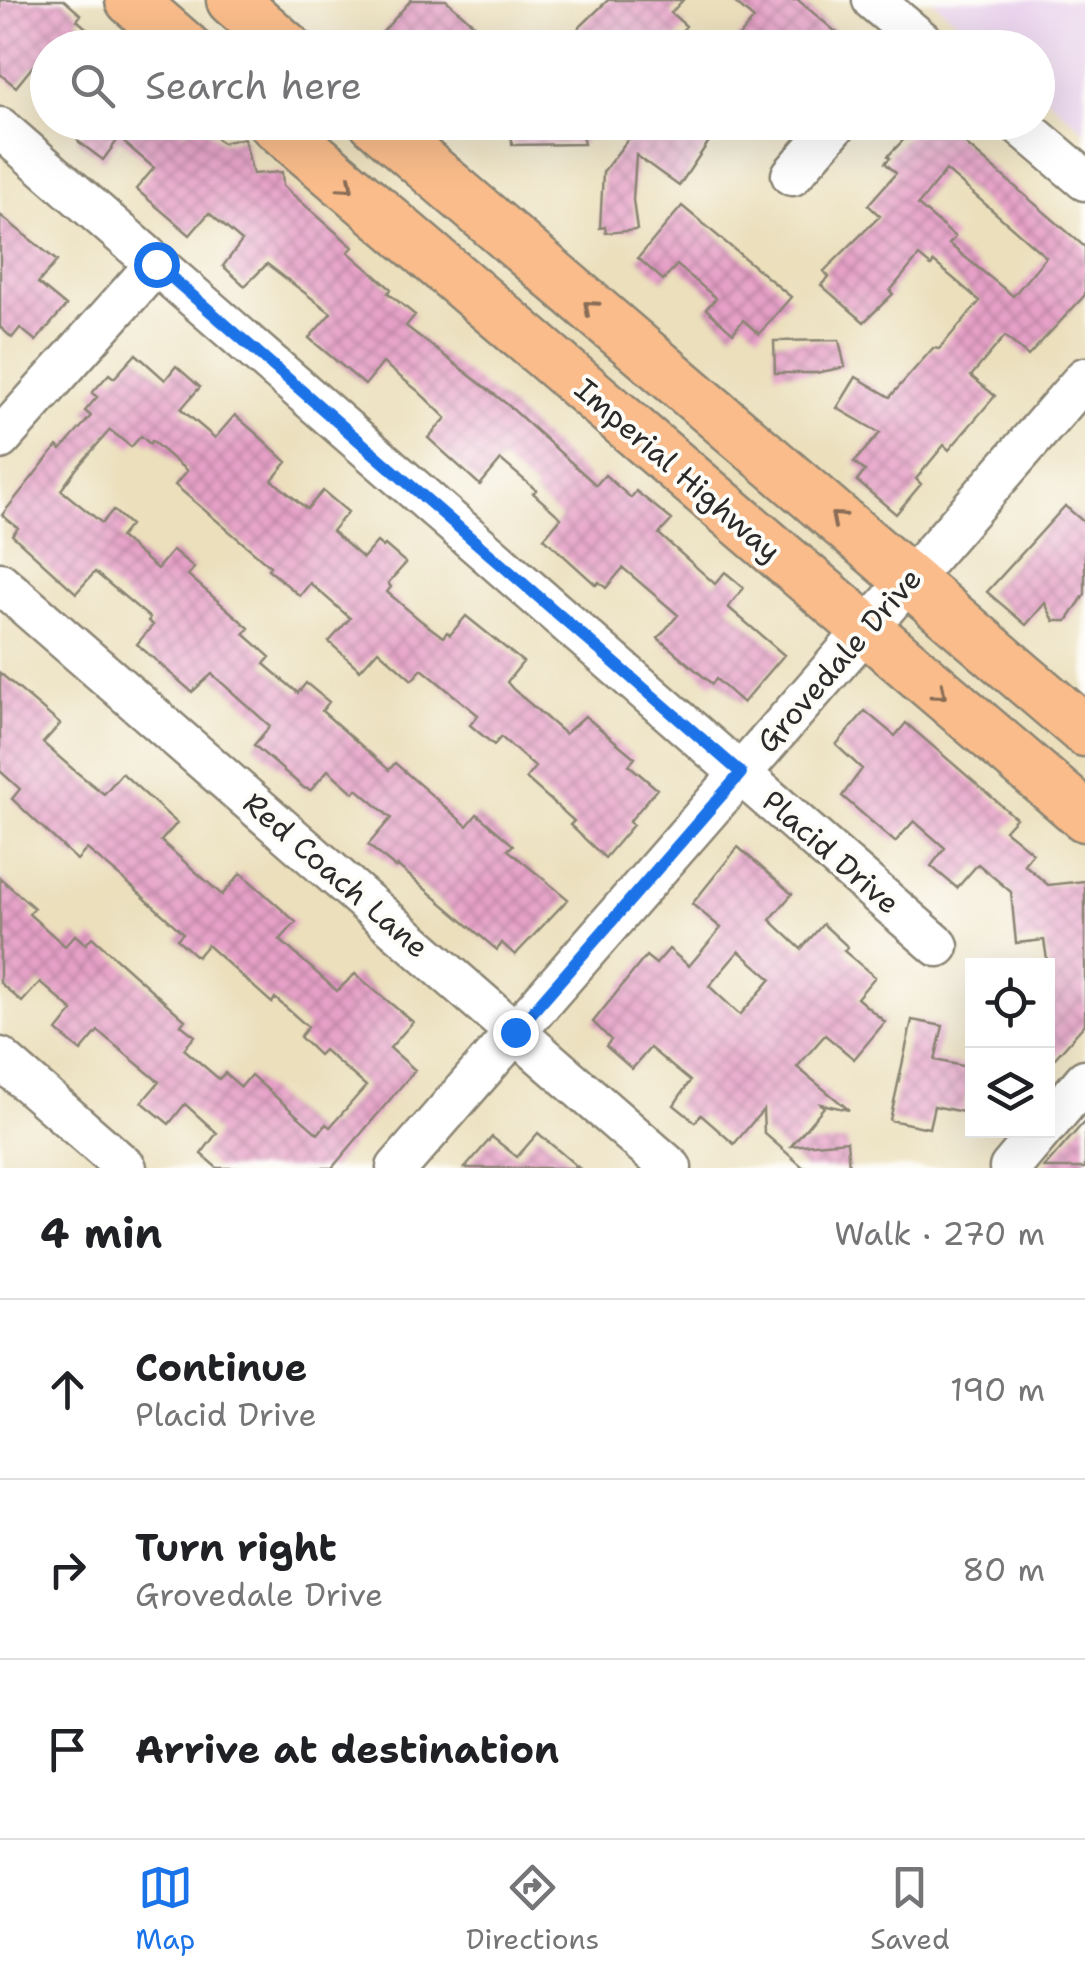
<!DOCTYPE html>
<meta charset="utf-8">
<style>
body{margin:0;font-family:"Shantell Sans",sans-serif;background:#f2f2f2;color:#202124}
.controls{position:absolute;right:30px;bottom:30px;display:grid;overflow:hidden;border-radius:0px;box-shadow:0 10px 40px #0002}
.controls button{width:90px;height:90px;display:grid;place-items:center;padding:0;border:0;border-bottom:2px solid #e0e0e0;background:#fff;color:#202124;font:50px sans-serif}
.stop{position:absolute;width:30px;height:30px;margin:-22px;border:8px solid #1a73e8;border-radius:50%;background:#fff}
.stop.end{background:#1a73e8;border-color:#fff;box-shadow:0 2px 10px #0008}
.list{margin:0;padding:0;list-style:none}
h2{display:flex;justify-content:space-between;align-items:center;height:130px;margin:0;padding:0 40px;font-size:42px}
h2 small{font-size:32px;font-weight:400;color:#757577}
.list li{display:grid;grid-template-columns:65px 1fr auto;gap:30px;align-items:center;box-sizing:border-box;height:180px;padding:0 40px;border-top:2px solid #e0e0e0}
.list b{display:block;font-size:38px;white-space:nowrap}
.list p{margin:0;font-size:32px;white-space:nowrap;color:#757577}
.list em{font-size:32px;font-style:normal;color:#757577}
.icon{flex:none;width:55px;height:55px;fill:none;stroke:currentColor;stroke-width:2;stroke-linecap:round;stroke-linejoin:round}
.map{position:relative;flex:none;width:1085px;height:1168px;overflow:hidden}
.search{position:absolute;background:#fff;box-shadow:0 10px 40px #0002;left:30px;right:30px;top:30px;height:110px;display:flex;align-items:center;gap:25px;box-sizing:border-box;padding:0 35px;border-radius:55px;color:#757577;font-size:38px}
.sheet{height:670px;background:#fff}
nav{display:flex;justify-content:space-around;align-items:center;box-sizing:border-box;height:140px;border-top:2px solid #e0e0e0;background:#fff;font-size:28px;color:#757577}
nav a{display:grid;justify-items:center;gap:5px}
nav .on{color:#1a73e8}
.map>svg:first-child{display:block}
.built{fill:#e9d2ed}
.building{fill:url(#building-cross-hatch);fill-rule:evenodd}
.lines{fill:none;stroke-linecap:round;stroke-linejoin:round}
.minor-casing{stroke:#8b8574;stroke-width:45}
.major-casing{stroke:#8b8574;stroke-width:55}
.minor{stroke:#fff;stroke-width:40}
.major{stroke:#f9bc8a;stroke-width:50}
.oneway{stroke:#886c56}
.route{stroke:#1a73e8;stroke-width:12}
.labels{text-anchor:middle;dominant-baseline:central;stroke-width:8;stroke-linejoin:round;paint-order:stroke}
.street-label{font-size:30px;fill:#2b2b2b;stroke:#fdfcf7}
</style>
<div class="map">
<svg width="1085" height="1168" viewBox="0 0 1085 1168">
<defs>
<pattern id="building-cross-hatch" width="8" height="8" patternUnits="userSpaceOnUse" patternTransform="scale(2.5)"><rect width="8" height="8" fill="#e7a1c8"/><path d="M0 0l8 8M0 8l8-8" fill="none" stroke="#bb83a3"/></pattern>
</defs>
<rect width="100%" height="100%" fill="#fdfcf7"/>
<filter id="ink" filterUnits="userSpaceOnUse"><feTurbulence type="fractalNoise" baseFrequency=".01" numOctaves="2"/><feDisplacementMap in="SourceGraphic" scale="20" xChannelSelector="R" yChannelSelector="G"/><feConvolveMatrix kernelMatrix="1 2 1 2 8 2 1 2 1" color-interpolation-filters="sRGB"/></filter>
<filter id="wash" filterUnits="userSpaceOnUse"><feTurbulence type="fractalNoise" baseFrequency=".0048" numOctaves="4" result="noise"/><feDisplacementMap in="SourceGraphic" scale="40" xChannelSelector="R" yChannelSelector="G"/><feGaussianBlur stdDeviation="2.25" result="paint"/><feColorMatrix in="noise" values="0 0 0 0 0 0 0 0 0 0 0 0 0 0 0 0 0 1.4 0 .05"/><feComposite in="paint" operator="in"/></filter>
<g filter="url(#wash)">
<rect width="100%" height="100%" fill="#ebdfbc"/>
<path class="built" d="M 932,0 L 1085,0 L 1085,131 L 1038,90 L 1038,48 L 987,47 Z"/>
<g id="blocks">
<path class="building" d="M 0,0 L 64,0 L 81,15 L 77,20 L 109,48 L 48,48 L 48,78 L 33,66 L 16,87 L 0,74 Z
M 411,0 L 446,0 L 501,48 L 397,48 L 381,34 Z
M 608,0 L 683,0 L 671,13 L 686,26 L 668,48 L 558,48 Z
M 732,0 L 798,0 L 855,48 L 729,48 L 754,19 Z
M 91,122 L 174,122 L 185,132 L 198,122 L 222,143 L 244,138 L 253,174 L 282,172 L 283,186 L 353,247 L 348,252 L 391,289 L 388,293 L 415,315 L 406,326 L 508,405 L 596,485 L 605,475 L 631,498 L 636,491 L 672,520 L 659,534 L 715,584 L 725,572 L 744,588 L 728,607 L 784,655 L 743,703 L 716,679 L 712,684 L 658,638 L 678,615 L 623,568 L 606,588 L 599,582 L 596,585 L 544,538 L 561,518 L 533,493 L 536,490 L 501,460 L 480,485 L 428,438 L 446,418 L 418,391 L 383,363 L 365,385 L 309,338 L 331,313 L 267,264 L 245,286 L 223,266 L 242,241 L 209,213 L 190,235 L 136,189 L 154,168 L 119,138 L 103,160 L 79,142 L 77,138 Z
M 511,122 L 579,122 L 584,144 L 512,145 Z
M 662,122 L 722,122 L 679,186 L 636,155 L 633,200 L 637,230 L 606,233 L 605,227 L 600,228 L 603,172 L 639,125 L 653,135 Z
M 929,122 L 940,122 L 1085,247 L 1085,295 L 1028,356 L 1005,336 L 971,376 L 995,396 L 949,450 L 944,445 L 916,479 L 921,484 L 896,514 L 857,481 L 865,471 L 854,462 L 880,433 L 837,408 L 856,377 L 890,397 L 933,348 L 939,349 L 980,301 L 934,262 L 931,266 L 919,256 L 890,291 L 893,294 L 864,322 L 821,285 L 829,277 L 824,271 L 880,216 L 868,205 L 896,173 L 885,163 L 890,158 L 888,156 L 913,130 L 919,135 ZM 946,170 L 1046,257 L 1013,296 L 949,244 L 955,237 L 918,205 Z
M 682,206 L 791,297 L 759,334 L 743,320 L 733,333 L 706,309 L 716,298 L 677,265 L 663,280 L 638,258 Z
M 0,215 L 57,261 L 38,283 L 66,306 L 36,341 L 20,328 L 12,338 L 0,327 Z
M 839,340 L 845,367 L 816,373 L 775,373 L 774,341 Z
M 136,354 L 165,380 L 176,366 L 200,387 L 181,409 L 215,438 L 235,415 L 259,436 L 287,462 L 272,480 L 307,509 L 323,491 L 348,512 L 332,531 L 363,558 L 377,542 L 383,547 L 385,545 L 406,563 L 388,583 L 391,587 L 387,592 L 420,620 L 443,637 L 447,632 L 450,635 L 466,616 L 523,662 L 507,682 L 513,689 L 565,734 L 585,716 L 635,758 L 629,765 L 657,789 L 629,822 L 633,825 L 605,858 L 570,825 L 574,821 L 526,778 L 535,767 L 501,737 L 494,745 L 470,725 L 478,715 L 422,669 L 412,680 L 378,650 L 360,670 L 329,642 L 350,618 L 310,583 L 300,596 L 268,569 L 270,566 L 175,485 L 187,471 L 152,441 L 150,444 L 141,436 L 131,447 L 110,430 L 77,468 L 61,490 L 102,523 L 113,510 L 130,525 L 120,537 L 157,569 L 173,550 L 194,568 L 188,575 L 249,628 L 244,634 L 270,657 L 264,664 L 298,693 L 306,683 L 329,702 L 322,711 L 389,770 L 395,763 L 467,826 L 477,814 L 513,845 L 508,850 L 568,899 L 515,955 L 502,943 L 497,950 L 398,866 L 396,868 L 368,845 L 391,818 L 357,789 L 354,793 L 328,770 L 311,790 L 304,788 L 254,745 L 270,726 L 212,674 L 192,692 L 137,644 L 153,625 L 148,621 L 150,618 L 95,572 L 76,593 L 12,535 L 18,528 L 2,515 L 57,446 L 61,450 L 91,416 L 85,411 L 97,397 L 92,393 L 109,374 L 114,378 Z
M 1065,506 L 1085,523 L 1085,594 L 1067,621 L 1054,621 L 1045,603 L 1026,625 L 987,592 Z
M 0,673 L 60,724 L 43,743 L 75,771 L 104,794 L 122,773 L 177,823 L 161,841 L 222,895 L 241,873 L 296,922 L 280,940 L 337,991 L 355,974 L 413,1022 L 390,1048 L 415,1070 L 332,1168 L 217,1168 L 201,1154 L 217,1133 L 185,1104 L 169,1124 L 142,1102 L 159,1082 L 98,1031 L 81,1051 L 57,1031 L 73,1011 L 40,982 L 22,1002 L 0,983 L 0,878 L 34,908 L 29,914 L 65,946 L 75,935 L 86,944 L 92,937 L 185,1020 L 181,1025 L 195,1036 L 184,1049 L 219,1079 L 225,1073 L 241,1087 L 251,1075 L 318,1134 L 326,1124 L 330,1127 L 366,1086 L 324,1050 L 319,1055 L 300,1037 L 308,1027 L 275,998 L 272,1003 L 207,945 L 197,957 L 177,939 L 183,933 L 128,883 L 87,849 L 77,860 L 12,799 L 20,789 L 0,771 Z
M 865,711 L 895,736 L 906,723 L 1016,818 L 1005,830 L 1033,853 L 1024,864 L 1048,885 L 1085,881 L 1085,1024 L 1048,1066 L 1048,966 L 1044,940 L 1016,943 L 1011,892 L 978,864 L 957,888 L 931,866 L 945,848 L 914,821 L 895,842 L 842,796 L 862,769 L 836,745 Z
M 738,847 L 792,894 L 770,920 L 801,949 L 823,924 L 848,947 L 844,951 L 875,977 L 857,998 L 885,1022 L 854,1059 L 825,1035 L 797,1067 L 849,1110 L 821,1104 L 824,1107 L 791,1146 L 847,1141 L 849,1168 L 804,1168 L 764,1133 L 763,1110 L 734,1144 L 701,1115 L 695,1122 L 674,1105 L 690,1081 L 650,1048 L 632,1069 L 606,1046 L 611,1040 L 593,1022 L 646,956 L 656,964 L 669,949 L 689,966 L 721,928 L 692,904 ZM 739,951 L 771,979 L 740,1015 L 709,986 Z
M 912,1020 L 943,1026 L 935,1060 L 972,1068 L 963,1112 L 934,1106 L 929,1128 L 890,1120 Z
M 1085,1121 L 1085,1168 L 1044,1168 Z
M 538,1133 L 579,1168 L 465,1168 L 492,1137 L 517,1157 Z"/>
</g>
</g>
<g filter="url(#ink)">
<use href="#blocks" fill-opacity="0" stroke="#8b8574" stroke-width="2.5"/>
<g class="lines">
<g class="minor-casing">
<path id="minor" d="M 873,0 L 930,48
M 1017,122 L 1085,180
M 0,128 L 938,946
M 792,175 L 838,122
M 0,439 L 156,264
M 0,583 L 671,1168
M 0,1058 L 126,1168
M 1048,1124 L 1085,1080
M 397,1168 L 1085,378
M 1010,1168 L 1042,1130"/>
</g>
<g class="major-casing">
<path id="major" d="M 131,0 L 186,48
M 232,0 L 287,48
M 273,122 L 1085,816
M 375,122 L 1085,731"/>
</g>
<use href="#minor" class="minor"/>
<use href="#major" class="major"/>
</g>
<defs><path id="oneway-chevron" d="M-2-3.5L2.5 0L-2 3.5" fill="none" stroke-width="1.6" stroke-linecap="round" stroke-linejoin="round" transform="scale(2.5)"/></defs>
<g class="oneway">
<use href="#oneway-chevron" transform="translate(347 186) rotate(41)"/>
<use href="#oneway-chevron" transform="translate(590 307) rotate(-139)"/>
<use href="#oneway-chevron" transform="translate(837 518) rotate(-139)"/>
<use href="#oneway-chevron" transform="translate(940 693) rotate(40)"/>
</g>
</g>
<g class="lines" filter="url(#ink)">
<path class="route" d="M 156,264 L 741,773 L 515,1032"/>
</g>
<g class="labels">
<g class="street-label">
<text transform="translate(678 470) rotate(41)">Imperial Highway</text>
<text transform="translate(839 660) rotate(-49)">Grovedale Drive</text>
<text transform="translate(831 852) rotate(41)">Placid Drive</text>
<text transform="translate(336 875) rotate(41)">Red Coach Lane</text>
</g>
</g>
</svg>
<div class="controls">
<button><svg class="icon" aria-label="locate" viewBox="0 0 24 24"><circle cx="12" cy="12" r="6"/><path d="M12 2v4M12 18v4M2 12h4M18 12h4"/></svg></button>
<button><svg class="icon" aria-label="layers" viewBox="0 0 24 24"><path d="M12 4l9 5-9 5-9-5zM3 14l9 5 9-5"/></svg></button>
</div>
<div class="stop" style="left:156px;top:264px"></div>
<div class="stop end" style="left:515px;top:1032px"></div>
<div class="search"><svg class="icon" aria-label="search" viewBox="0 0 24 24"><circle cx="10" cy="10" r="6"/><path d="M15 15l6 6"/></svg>Search here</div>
</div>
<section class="sheet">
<h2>4 min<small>Walk · 270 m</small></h2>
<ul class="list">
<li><svg class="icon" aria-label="ahead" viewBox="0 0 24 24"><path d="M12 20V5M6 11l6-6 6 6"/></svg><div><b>Continue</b><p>Placid Drive</p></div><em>190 m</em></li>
<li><svg class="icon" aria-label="right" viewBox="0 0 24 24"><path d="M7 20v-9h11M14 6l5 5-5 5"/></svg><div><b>Turn right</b><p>Grovedale Drive</p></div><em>80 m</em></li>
<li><svg class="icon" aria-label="arrive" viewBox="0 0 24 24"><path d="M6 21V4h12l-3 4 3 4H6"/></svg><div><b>Arrive at destination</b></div></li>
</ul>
</section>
<nav>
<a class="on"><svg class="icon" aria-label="map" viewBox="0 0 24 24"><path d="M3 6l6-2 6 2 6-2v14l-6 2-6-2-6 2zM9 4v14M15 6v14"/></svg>Map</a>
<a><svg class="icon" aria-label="directions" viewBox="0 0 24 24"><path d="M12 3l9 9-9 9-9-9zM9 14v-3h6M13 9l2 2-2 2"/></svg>Directions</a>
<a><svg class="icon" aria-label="saved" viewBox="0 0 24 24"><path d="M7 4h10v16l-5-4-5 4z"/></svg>Saved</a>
</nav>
